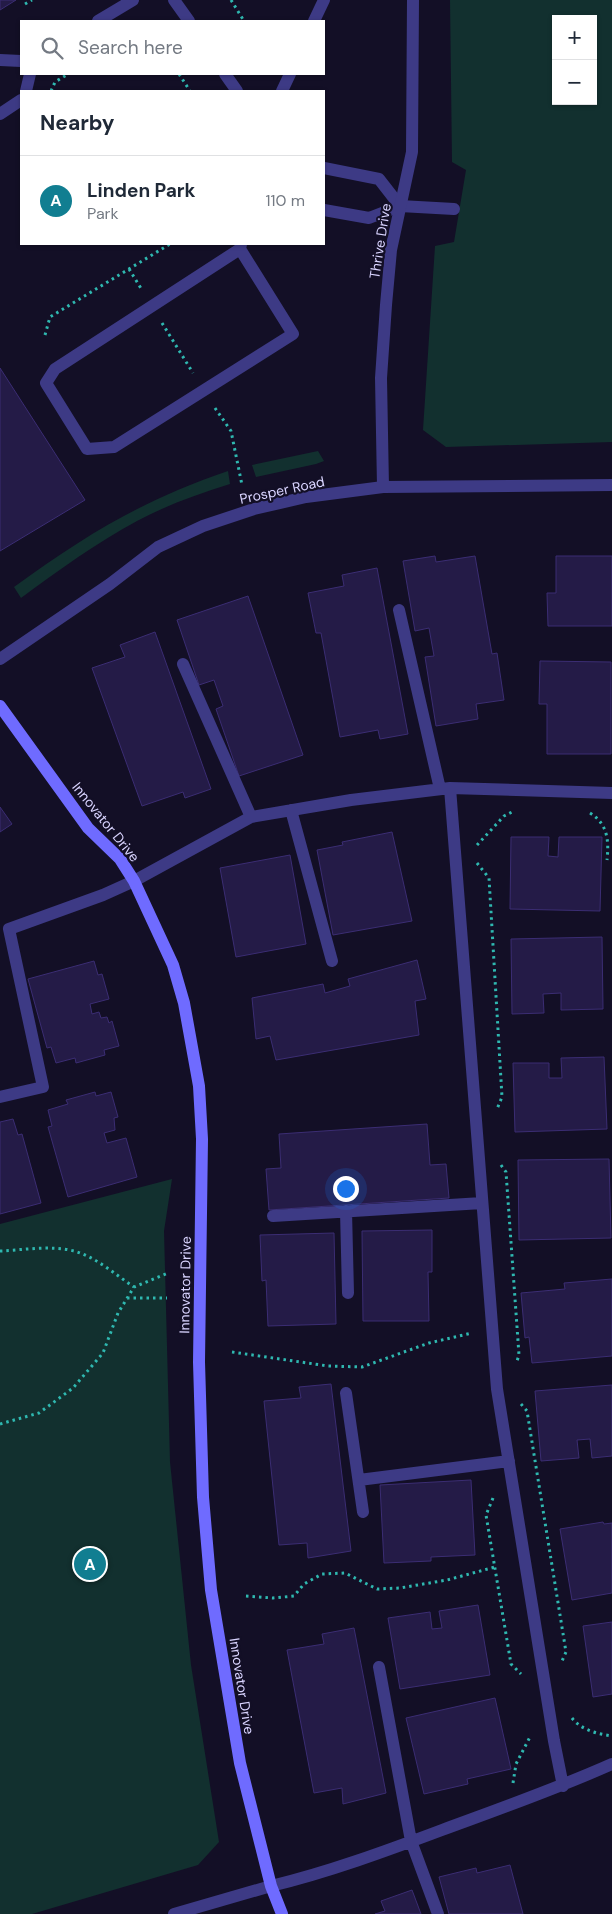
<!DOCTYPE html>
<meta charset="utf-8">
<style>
body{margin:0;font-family:"DM Sans",sans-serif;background:#f2f2f3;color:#1f2937}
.controls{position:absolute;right:15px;top:15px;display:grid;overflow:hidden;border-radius:0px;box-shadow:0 1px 4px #0004}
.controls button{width:45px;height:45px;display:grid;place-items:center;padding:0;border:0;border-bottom:1px solid #e0e1e3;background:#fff;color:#1f2937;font:25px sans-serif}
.you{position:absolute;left:345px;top:1188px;width:18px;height:18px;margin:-12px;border:4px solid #fff;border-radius:50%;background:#1a73e8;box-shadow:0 0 0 8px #1a73e833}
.badge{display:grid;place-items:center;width:32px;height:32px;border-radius:50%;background:#117e91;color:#fff;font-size:16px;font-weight:700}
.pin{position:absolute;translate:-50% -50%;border:2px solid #fff;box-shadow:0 1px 5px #0006}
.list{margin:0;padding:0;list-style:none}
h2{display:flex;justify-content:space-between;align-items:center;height:65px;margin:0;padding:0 20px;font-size:21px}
h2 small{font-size:16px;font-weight:400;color:#747a83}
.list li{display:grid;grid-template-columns:32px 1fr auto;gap:15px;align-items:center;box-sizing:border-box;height:90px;padding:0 20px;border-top:1px solid #e0e1e3}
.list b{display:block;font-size:19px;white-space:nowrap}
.list p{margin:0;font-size:16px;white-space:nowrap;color:#747a83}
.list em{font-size:16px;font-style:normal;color:#747a83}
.icon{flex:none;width:28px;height:28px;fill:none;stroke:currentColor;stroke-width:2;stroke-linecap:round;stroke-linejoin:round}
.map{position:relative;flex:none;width:612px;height:1914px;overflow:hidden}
.search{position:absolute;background:#fff;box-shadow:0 1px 4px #0004;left:20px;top:20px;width:305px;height:55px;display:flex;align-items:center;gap:12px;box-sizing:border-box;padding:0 18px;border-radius:0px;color:#747a83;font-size:19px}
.panel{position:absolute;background:#fff;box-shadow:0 1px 4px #0004;left:20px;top:90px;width:305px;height:155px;border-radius:0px}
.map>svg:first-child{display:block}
.green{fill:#12302f;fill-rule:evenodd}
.building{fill:#241b47;stroke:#3b2d73}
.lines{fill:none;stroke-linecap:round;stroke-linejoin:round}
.path{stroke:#2fb8b0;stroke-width:3;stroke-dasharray:2.5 4;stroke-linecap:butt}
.lane{stroke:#3d3a85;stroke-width:12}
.street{stroke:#3d3a85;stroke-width:12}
.secondary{stroke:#6f6bff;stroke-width:12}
.labels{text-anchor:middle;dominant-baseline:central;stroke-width:4.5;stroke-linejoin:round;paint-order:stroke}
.street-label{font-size:14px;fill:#d9d4ff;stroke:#130f26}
</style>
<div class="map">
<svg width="612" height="1914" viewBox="0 0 612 1914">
<rect width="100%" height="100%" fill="#130f26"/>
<path class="green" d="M 450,0 L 612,0 L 612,442 L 446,447 L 423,430 L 435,246 L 454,242 L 466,170 L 452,162 ZM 556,19 L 593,19 L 593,101 L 556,101 Z
M 318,451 L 324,461 L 316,464 L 256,477 L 252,465 Z
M 228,471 L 230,484 C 198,494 167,505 137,521 C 96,543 59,570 21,598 L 14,587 C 87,534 143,500 228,471 Z
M 172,1179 L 164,1231 L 170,1462 L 191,1665 L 219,1842 L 198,1865 L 32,1914 L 0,1914 L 0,1224 Z"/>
<path class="building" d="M 0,0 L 16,0 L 0,10 Z
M 0,368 L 85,500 L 0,551 Z
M 435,556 L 436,562 L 475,556 L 492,654 L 497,653 L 504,700 L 476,704 L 478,719 L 436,726 L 425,657 L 434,656 L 429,628 L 415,631 L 403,561 Z
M 556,556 L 612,556 L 612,626 L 548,626 L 547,593 L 556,593 Z
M 377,568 L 408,734 L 380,739 L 378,730 L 340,737 L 321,633 L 316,633 L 308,593 L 344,586 L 342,575 Z
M 248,596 L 303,755 L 239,776 L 216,709 L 223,706 L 214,680 L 199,685 L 177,620 Z
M 155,632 L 211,789 L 185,798 L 183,792 L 142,806 L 92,668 L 125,657 L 120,645 Z
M 540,661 L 611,662 L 611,754 L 547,754 L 547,704 L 539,704 Z
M 0,807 L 12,824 L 0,832 Z
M 392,832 L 412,921 L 333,935 L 317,850 L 343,845 L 342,842 Z
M 511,837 L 549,837 L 548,856 L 558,857 L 559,837 L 602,837 L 600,911 L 510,909 Z
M 290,855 L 306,944 L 236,957 L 220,868 Z
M 602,937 L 603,1009 L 561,1010 L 561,993 L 543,994 L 544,1013 L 512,1014 L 511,939 Z
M 417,960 L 426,999 L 415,1001 L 419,1035 L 276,1060 L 270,1036 L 256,1039 L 252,998 L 323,984 L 325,993 L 350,986 L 348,979 Z
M 94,961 L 98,975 L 102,974 L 109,999 L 90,1004 L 92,1014 L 99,1012 L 101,1018 L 107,1017 L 109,1023 L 112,1021 L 119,1046 L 104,1050 L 105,1055 L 76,1063 L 75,1058 L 56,1063 L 51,1047 L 47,1048 L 28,979 Z
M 604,1057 L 607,1129 L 515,1132 L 513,1063 L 549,1063 L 549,1078 L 562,1078 L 561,1058 Z
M 95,1092 L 96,1096 L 111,1092 L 118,1117 L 114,1118 L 115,1130 L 104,1133 L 107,1143 L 126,1138 L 137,1177 L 68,1197 L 48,1127 L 52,1126 L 48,1110 L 68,1104 L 66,1100 Z
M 13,1119 L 18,1135 L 22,1134 L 41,1203 L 0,1214 L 0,1122 Z
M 427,1124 L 430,1165 L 446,1164 L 449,1198 L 269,1210 L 266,1169 L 281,1168 L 279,1134 Z
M 609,1159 L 611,1238 L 519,1240 L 518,1160 Z
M 432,1230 L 432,1272 L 428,1272 L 429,1321 L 363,1321 L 362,1231 Z
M 334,1233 L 336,1324 L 268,1326 L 266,1280 L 262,1281 L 260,1235 Z
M 612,1279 L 612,1356 L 532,1363 L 529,1337 L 525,1338 L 521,1293 L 565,1289 L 564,1283 Z
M 331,1384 L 351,1551 L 308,1558 L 307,1543 L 279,1545 L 264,1401 L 301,1398 L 299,1387 Z
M 612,1385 L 612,1456 L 592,1458 L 590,1439 L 577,1440 L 579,1458 L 541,1461 L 535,1391 Z
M 471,1480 L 475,1555 L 431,1557 L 431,1561 L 384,1563 L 380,1485 Z
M 603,1522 L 604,1524 L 612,1523 L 612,1593 L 572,1600 L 560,1529 Z
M 478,1605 L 490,1675 L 400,1689 L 388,1618 L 430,1612 L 432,1629 L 442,1628 L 439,1611 Z
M 612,1622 L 612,1694 L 593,1697 L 583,1626 Z
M 354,1628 L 386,1793 L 343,1804 L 342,1788 L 314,1793 L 287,1650 L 324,1644 L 322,1634 Z
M 495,1698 L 511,1769 L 467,1779 L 468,1784 L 424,1794 L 406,1718 Z
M 510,1865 L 523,1914 L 449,1914 L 439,1877 L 476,1868 L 477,1873 Z
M 412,1890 L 421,1914 L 375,1914 L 385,1911 L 381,1901 Z"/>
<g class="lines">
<path class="path" d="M 231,0 L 244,21
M 25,4 L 32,0
M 179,74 L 190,91
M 51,91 L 55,82 L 68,74
M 129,269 L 142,290
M 162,323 L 193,373
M 45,335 L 50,317 L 170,244
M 215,408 L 231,431 L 242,485
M 590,813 C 608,824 609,841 607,860
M 477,845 L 504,816 L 514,811
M 477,863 L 489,878 L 502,1097 L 497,1109
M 501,1165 L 506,1172 L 519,1355 L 517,1361
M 0,1251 C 23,1250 51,1245 74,1251 C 96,1257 116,1275 134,1287
M 127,1298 L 167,1298
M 232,1352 L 328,1366 L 362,1367 L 429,1343 L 472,1333
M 521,1404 L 527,1411 L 566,1652 L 562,1661
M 0,1424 L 39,1413 L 73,1388 L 103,1353 L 118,1313 L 134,1287 L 168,1273
M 493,1498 L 486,1515 L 511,1664 L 521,1674
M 246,1596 L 273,1598 L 294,1596 L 304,1584 L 322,1574 L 345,1573 L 377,1589 L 400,1588 L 447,1580 L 495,1567
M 572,1718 C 581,1730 598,1734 612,1736
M 513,1783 L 516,1764 L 531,1735"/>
<path class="lane" d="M 174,0 L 189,21
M 98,21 L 133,0
M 314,21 L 324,0
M 0,60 L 21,61
M 225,74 L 237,91
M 26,91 L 30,74
M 282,91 L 290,74
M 0,114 L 21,100
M 324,168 L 379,179 L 400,206
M 324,210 L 369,218 L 400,206 L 454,209
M 240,249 L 293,334 L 114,447 L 87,449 L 46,383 L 55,369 L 240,249 L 241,244
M 399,610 L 440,789
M 183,664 L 251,817
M 450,788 L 497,1389 L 554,1741 L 563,1786
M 291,810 L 332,961
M 0,1097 L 43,1087 L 9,929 L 103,895 L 134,881 L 251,817 L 351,800 L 450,788 L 612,793
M 346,1211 L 348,1293
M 273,1216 L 482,1203
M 346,1393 L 363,1512
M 359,1480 L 509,1461
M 379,1667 L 411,1841 L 438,1914
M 271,1886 C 329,1872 386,1851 442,1830 C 499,1809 556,1789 612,1764"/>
<path class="street" d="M 383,487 L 381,378 L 386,305 L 391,250 L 412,152 L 413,0
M 0,659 L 110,584 L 158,547 L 203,526 L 254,509 L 306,497 L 383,487 L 612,485
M 174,1914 L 271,1886"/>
<path class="secondary" d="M 0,706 L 88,828 L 120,859 L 134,881 L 173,965 L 184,1003 L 199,1086 L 202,1139 L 199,1362 L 203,1497 L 211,1590 L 240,1763 L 271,1886 L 282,1914"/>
</g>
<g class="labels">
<g class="street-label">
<text transform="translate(380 241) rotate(-81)">Thrive Drive</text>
<text transform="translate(282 490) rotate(-12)">Prosper Road</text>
<text transform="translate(106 822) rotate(51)">Innovator Drive</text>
<text transform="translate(185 1285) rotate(-89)">Innovator Drive</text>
<text transform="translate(242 1686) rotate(81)">Innovator Drive</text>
</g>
</g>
</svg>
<div class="controls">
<button>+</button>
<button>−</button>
</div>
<div class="you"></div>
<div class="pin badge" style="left:90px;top:1564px">A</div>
<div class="search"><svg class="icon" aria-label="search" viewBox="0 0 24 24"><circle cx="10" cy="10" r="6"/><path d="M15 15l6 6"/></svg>Search here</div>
<section class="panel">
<h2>Nearby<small></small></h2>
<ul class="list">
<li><span class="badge">A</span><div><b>Linden Park</b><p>Park</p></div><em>110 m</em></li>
</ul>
</section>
</div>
